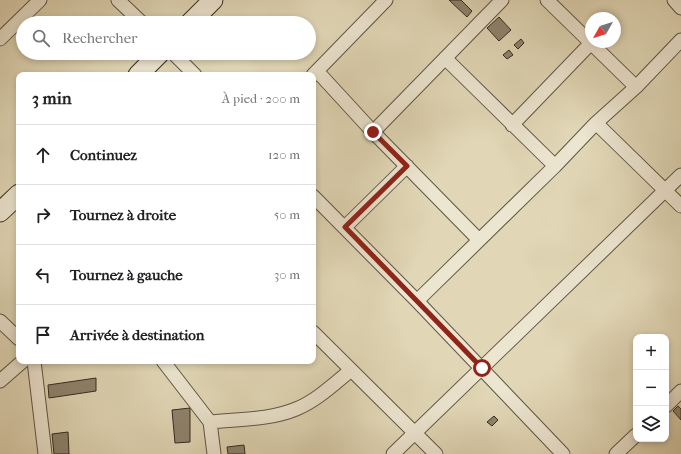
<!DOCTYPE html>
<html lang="fr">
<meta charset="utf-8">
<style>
body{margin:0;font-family:"IM FELL French Canon",serif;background:#f2f2f2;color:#202124}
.controls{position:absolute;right:12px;bottom:12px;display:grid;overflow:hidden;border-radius:8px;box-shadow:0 2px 6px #0003}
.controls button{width:36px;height:36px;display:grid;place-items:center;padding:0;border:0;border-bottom:1px solid #e0e0e0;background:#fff;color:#202124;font:20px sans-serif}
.compass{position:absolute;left:585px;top:12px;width:36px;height:36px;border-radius:50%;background:#fff;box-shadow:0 2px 6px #0003;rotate:231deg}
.stop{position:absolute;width:12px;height:12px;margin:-9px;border:3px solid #8f2418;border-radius:50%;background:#fff}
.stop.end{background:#8f2418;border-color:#fff;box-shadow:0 1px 4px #0008}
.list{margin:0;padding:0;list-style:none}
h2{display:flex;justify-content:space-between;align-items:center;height:52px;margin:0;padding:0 16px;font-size:17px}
h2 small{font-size:13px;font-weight:400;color:#757577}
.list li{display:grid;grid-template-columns:26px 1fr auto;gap:12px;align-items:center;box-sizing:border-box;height:60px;padding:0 16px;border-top:1px solid #e0e0e0}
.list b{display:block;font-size:15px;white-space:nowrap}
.list em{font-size:13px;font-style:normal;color:#757577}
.icon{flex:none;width:22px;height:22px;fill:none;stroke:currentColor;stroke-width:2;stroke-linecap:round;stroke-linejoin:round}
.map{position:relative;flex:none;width:681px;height:454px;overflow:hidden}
.search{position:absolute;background:#fff;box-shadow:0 2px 6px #0003;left:16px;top:16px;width:300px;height:44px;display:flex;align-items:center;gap:10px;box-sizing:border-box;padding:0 14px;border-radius:22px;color:#757577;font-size:15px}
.panel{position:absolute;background:#fff;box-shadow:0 2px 6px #0003;left:16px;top:72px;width:300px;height:292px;border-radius:8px}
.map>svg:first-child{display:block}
.building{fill:#8e846e;stroke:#342b21}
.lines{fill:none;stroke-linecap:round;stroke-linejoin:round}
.street-casing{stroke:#5f5646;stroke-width:15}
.secondary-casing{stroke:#342b21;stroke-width:21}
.street{stroke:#ece5d0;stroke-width:13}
.secondary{stroke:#ece5d0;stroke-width:19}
.route{stroke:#8f2418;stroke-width:5}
</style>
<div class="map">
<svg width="681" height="454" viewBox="0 0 681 454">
<rect width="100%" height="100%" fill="#e1d7b6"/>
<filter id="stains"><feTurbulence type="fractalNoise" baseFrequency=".005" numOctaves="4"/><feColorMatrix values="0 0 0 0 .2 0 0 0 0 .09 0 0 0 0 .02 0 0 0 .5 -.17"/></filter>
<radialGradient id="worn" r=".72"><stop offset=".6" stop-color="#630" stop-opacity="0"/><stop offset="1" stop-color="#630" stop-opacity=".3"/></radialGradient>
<path class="building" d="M 449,0 L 461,0 L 472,11 L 467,17 Z
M 499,17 L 511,30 L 499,41 L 487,28 Z
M 521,39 L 524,43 L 518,49 L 514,45 Z
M 509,50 L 513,55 L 507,59 L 503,55 Z
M 96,378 L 96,391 L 49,398 L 48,385 Z
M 678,406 L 681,409 L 681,420 L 673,411 Z
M 190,408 L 190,442 L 175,443 L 172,410 Z
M 494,416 L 498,420 L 492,426 L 487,422 Z
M 68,432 L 69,454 L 54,454 L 52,434 Z
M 244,445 L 245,454 L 228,454 L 227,447 Z"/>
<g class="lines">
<g class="street-casing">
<path id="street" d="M 118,0 L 142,23
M 547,0 L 636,87
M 674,0 L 681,8
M 0,39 L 40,0
M 173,53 L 195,75
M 445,58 L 555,166
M 317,71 L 373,132 L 479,240
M 313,75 L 386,0
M 596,123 L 681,206
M 512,125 L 591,43
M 373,132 L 502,0
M 313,196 L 417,301 L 563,454
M 345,227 L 407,166
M 417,301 L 555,166 L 596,123 L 636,87 L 681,40
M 0,321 L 19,339
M 313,332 L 436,454
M 34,361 L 45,454
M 163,361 L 210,422 L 214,454
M 0,381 L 23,361
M 666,406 L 681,391
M 210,422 C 238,419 270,420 296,409 C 316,401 334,384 351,370
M 393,454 L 681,175
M 616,454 L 636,435"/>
</g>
<g class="secondary-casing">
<path id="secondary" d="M 190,23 L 213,0
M 138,75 L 160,53
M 0,212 L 19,194"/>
</g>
<use href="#street" class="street"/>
<use href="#secondary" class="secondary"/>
</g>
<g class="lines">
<path class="route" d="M 373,132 L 407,166 L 345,227 L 482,368"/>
</g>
<rect width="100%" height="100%" filter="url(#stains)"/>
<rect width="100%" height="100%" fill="url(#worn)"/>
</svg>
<div class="controls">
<button>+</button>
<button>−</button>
<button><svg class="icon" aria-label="layers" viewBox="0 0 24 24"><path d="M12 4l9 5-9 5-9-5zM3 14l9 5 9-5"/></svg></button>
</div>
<svg class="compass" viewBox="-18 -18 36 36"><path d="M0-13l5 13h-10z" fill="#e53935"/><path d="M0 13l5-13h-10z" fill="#757577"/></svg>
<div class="stop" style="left:482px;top:368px"></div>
<div class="stop end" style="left:373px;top:132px"></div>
<div class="search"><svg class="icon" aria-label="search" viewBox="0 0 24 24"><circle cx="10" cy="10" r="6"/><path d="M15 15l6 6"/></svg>Rechercher</div>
<section class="panel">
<h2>3 min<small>À pied · 200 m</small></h2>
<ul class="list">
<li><svg class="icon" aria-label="ahead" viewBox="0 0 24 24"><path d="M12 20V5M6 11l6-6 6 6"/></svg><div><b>Continuez</b></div><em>120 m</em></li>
<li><svg class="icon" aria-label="right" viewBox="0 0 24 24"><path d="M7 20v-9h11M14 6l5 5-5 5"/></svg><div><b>Tournez à droite</b></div><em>50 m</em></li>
<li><svg class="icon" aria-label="left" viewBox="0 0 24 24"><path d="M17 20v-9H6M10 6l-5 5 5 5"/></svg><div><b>Tournez à gauche</b></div><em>30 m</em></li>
<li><svg class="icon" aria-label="arrive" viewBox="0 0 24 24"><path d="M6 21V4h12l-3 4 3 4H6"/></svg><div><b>Arrivée à destination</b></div></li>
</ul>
</section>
</div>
